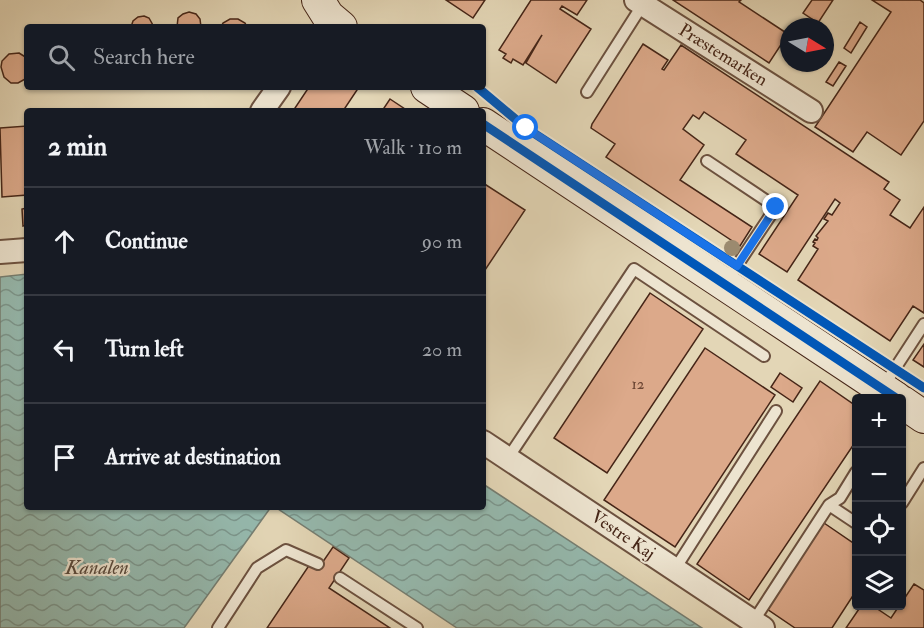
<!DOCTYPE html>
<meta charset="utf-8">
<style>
body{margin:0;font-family:"IM FELL Double Pica",serif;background:#242831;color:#f1f3f6}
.controls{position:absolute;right:18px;bottom:18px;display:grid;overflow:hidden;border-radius:6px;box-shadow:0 2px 4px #0004}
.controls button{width:54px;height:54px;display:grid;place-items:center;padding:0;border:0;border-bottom:2px solid #363941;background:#171b24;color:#f1f3f6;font:30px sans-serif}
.compass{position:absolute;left:780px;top:18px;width:54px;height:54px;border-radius:50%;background:#171b24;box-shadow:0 2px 4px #0004;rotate:100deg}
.stop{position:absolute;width:18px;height:18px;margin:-14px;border:4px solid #1a73e8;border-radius:50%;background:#fff}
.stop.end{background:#1a73e8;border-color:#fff;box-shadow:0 2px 6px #0008}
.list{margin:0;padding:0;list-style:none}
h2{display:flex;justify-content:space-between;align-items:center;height:78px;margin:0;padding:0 24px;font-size:26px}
h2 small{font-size:20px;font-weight:400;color:#9ea1a6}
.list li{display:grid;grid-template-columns:39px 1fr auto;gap:18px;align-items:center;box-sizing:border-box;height:108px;padding:0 24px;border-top:2px solid #363941}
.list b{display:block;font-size:22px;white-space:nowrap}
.list em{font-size:20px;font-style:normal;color:#9ea1a6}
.icon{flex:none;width:33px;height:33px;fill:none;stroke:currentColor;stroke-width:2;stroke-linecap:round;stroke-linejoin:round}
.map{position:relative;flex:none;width:924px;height:628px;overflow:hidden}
.search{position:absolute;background:#171b24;box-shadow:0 2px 4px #0004;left:24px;top:24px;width:462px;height:66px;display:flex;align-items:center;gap:15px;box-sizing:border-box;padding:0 21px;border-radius:6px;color:#9ea1a6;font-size:22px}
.panel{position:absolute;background:#171b24;box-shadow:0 2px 4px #0004;left:24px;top:108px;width:462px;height:402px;border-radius:6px}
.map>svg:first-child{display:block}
.water{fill:url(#water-waves);stroke:#757e72;stroke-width:1.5}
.building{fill:#dca98a;stroke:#452517;stroke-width:1.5}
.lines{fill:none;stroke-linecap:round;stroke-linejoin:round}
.lane-casing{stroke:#6c513f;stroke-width:14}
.street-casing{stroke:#6c513f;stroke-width:26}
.secondary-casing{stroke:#452517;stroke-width:34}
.lane{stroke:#ede4d0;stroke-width:10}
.street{stroke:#ede4d0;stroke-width:22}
.secondary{stroke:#ede4d0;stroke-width:32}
.cycleway-casing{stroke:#ede4d0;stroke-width:13}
.cycleway{stroke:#0057b8;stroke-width:9}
.tree{fill:#9b8a6f}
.route{stroke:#1a73e8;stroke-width:8}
.labels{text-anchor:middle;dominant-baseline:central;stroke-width:4.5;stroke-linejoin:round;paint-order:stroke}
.number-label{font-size:15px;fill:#6b4634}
.street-label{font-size:18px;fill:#452517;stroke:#ede4d0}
.water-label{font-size:20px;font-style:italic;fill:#594a3d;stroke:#ede4d0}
</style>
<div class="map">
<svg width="924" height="628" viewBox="0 0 924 628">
<defs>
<pattern id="water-waves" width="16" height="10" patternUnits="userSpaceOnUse" patternTransform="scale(1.5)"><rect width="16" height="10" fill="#95b9ae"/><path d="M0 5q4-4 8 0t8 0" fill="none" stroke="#7b968d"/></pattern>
</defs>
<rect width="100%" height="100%" fill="#e3d6b6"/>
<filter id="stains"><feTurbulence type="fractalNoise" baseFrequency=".00333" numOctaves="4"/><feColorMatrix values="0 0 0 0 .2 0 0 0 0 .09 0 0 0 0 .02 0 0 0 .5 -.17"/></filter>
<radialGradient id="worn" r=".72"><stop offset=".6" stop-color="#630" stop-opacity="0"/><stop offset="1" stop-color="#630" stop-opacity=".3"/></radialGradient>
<path class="water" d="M 27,274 L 27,507 L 271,507 L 184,628 L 0,628 L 0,277 Z
M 483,484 L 702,628 L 457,628 L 275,507 L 483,507 Z"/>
<path class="building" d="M 446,0 L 485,0 L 473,18 Z
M 531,0 L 587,0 L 577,15 L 562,6 L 560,9 L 591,29 L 556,83 L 526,63 L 542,35 L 523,65 L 513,59 L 511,63 L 503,58 L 506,54 L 499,50 Z
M 673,0 L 741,0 L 739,2 L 788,34 L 769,63 Z
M 812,0 L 833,0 L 818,23 L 803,13 Z
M 872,0 L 920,0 L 924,3 L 924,121 L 901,155 L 867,132 L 853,152 L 815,127 L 891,12 Z
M 189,12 L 196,14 L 200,19 L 201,27 L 177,27 L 178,18 L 183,14 Z
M 144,16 L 149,18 L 154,27 L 131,27 L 133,21 L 138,17 Z
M 230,19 L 238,19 L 245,23 L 247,27 L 221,27 L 223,23 Z
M 860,22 L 867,27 L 851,53 L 844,48 Z
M 643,44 L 668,60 L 662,69 L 664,70 L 681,45 L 889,182 L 884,189 L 900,200 L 890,215 L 910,228 L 924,207 L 924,313 L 913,306 L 890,341 L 798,280 L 818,249 L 813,246 L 815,243 L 813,242 L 815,239 L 817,240 L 818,238 L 816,236 L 828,221 L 824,219 L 828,213 L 832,215 L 840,203 L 835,199 L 787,272 L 759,254 L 798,195 L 736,154 L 746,140 L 704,112 L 699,119 L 693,115 L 683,129 L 704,145 L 680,180 L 752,227 L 740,246 L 606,157 L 615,144 L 591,128 L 592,124 Z
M 19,53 L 27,58 L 27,78 L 18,83 L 11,83 L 4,77 L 1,67 L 2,61 L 9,54 Z
M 839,62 L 846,66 L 833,86 L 826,82 Z
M 309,87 L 359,87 L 343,111 L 293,111 Z
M 390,99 L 408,111 L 382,111 Z
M 27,126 L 27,195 L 2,197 L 0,128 Z
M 483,183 L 525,210 L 483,273 Z
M 27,208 L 27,225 L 23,226 L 22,209 Z
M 650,293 L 703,329 L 607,473 L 554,438 Z
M 924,344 L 924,367 L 913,360 Z
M 705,348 L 775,395 L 675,547 L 604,500 Z
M 780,373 L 802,388 L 793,402 L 771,387 Z
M 820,381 L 856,406 L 856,441 L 749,600 L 697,564 Z
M 824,523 L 856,545 L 856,591 L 832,628 L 795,628 L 767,609 Z
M 333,547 L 349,558 L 329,588 L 390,628 L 267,628 L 310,564 L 318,569 Z
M 914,584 L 924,590 L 924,628 L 846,628 L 861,606 L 873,606 L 891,618 L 899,606 L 902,606 L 902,602 Z"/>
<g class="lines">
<g class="lane-casing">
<path id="lane" d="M 587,92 L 643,4
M 707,161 L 776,207 L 726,282
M 883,387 L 924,324
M 508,458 L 634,269 L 764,356
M 902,503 L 924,468
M 829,505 L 856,523
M 675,569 L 776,411
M 340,578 L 417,628
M 753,622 L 829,505 L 840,498 L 856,472
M 218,628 L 257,568 L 286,550 L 318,564"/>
</g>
<g class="street-casing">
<path id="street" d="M 636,0 L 811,111
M 262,111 L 279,87
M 0,252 L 27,250
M 483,442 L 763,628"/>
</g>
<g class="secondary-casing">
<path id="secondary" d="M 318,0 L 328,16 L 341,27
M 427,87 L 463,111
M 483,124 L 896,398
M 902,402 L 924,417"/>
</g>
<use href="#lane" class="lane"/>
<use href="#street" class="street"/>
<use href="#secondary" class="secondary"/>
<g class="cycleway-casing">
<path id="cycleway" d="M 477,87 L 526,128 L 924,388
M 483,124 L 896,398"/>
</g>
<use href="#cycleway" class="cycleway"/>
</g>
<circle class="tree" cx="732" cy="248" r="8"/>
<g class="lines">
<path class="route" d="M 526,128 L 737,266 L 776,207"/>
</g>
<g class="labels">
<g class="number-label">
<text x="638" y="384">12</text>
</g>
<g class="street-label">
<text transform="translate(723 55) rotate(32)">Præstemarken</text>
<text transform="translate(623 535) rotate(34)">Vestre Kaj</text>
</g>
<g class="water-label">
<text x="97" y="567">Kanalen</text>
</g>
</g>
<rect width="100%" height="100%" filter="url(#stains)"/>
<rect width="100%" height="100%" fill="url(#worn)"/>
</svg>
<div class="controls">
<button>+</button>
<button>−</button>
<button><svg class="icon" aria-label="locate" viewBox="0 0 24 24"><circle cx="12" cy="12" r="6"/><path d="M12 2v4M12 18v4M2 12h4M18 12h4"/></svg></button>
<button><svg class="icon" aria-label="layers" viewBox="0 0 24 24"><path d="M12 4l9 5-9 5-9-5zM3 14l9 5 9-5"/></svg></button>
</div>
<svg class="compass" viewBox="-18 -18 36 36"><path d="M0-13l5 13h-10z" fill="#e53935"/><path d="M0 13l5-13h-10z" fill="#9ea1a6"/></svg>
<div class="stop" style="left:526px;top:128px"></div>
<div class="stop end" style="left:776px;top:207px"></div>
<div class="search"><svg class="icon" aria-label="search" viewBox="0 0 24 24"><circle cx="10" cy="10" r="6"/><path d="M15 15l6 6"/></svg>Search here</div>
<section class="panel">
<h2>2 min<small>Walk · 110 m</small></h2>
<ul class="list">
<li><svg class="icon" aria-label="ahead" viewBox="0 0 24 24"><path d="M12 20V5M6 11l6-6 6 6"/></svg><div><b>Continue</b></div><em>90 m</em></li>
<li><svg class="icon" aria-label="left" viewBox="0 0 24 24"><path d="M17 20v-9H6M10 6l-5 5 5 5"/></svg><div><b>Turn left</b></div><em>20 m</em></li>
<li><svg class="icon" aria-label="arrive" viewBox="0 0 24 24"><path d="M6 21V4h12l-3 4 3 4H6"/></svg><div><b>Arrive at destination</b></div></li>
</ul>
</section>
</div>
